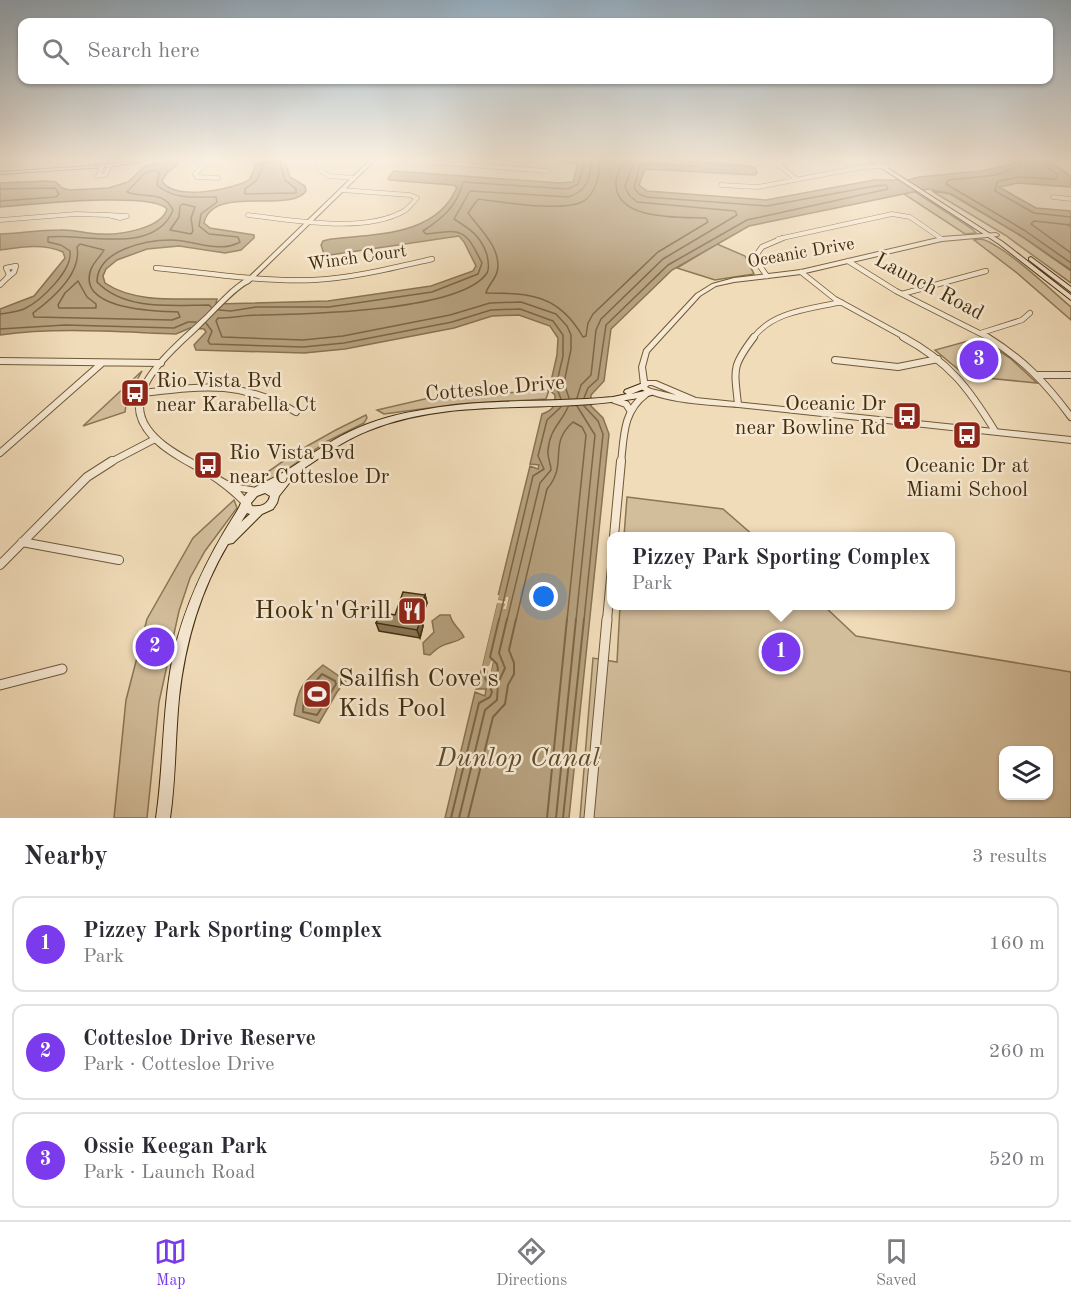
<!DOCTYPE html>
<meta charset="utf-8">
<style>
body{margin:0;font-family:"Old Standard TT",serif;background:#f2f2f3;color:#2b2b33}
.controls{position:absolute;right:18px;bottom:18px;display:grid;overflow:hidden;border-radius:12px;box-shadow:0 2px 4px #0004}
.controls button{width:54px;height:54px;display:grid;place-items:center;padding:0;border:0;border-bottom:2px solid #e1e1e2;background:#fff;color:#2b2b33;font:30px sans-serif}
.you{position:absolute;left:544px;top:597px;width:21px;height:21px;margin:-15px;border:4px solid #fff;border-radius:50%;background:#1a73e8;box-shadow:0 0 0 9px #1a73e833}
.badge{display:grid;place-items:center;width:39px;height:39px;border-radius:50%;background:#7c3aed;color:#fff;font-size:20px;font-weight:700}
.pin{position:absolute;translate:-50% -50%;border:3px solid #fff;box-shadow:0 2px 6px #0006}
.popup{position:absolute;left:607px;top:532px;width:348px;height:78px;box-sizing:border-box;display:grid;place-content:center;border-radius:12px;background:#fff;filter:drop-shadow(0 2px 4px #0005);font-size:20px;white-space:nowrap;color:#7c7c81}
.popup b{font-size:22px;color:#2b2b33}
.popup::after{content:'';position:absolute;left:50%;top:100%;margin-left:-12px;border:12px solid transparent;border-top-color:#fff}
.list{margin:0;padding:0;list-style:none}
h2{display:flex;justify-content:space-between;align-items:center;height:78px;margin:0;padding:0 24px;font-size:26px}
h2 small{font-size:20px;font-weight:400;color:#7c7c81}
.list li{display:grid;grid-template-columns:39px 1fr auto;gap:18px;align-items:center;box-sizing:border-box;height:96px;margin:0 12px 12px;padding:0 12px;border:2px solid #e1e1e2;border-radius:12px}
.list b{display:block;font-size:22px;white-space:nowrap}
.list p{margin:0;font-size:20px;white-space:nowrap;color:#7c7c81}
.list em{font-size:20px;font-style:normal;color:#7c7c81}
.icon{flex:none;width:33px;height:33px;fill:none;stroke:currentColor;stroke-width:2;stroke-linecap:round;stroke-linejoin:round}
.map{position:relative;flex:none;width:1071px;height:818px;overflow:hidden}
.search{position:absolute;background:#fff;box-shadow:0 2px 4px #0004;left:18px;right:18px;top:18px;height:66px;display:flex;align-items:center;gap:15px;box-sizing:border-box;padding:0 21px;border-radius:12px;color:#7c7c81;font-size:22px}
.sheet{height:402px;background:#fff}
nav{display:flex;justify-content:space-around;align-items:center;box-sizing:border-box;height:84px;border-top:2px solid #e1e1e2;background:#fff;font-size:16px;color:#7c7c81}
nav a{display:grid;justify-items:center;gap:3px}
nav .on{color:#7c3aed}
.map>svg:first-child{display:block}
.green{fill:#d3be9c;stroke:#8b7654;stroke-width:1.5;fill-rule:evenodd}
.water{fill:#b6a07e;stroke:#887250;stroke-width:1.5}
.pier{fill:#f1dcb9}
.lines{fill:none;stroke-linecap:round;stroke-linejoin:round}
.shore-far1{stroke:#7c6645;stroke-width:1.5}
.shore{stroke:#7c6645;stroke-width:2}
.minor-far4-casing{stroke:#6e5937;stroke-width:5}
.minor-far3-casing{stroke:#6e5937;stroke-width:6}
.minor-far2-casing{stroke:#6e5937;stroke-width:8}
.minor-far1-casing{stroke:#6e5937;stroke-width:10}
.minor-casing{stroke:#6e5937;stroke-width:11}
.tertiary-casing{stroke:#6e5937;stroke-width:2}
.secondary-casing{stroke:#432d0c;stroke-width:2}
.minor-far4{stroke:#f6e8d2;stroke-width:4}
.minor-far3{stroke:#f6e8d2;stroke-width:4.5}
.minor-far2{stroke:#f6e8d2;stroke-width:6}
.minor-far1{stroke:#f6e8d2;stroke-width:8}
.minor{stroke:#f6e8d2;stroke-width:9}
.tertiary{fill:#f6e8d2;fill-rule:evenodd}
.secondary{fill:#f6e8d2;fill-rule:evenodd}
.wall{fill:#877558;stroke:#432d0c;stroke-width:1.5}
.shaded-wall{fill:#6e5f47;stroke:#432d0c;stroke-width:1.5}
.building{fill:#9d8866;stroke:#432d0c;stroke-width:1.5}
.labels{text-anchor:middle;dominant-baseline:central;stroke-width:5;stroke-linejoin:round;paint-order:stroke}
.far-street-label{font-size:18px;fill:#432d0c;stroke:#f6e8d2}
.street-label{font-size:21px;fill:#432d0c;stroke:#f6e8d2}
.poi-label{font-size:21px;fill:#432d0c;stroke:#f6e8d2;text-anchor:start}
.near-poi-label{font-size:26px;fill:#432d0c;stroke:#f6e8d2;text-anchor:end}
.near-water-label{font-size:27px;font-style:italic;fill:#604a28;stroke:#f6e8d2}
</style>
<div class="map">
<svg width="1071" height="818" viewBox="0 0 1071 818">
<rect width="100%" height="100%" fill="#f1dcb9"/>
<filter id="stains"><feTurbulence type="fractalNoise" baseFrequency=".00333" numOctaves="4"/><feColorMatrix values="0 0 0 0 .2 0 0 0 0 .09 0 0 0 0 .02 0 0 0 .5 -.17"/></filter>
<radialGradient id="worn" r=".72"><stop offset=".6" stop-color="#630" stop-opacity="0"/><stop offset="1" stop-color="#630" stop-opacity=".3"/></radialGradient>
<path class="green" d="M 914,191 L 971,228 L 976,233 L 965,234 L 904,194 Z
M 932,191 L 950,194 L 1021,236 L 1071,271 L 1071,283 L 1005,235 Z
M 981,239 C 1003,244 1052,291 1071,307 L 1071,320 L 1017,273 L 974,240 Z
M 717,244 L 745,256 L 754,274 L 715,280 L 677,268 Z
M 979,338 L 1010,358 L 1037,383 L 966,376 L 935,350 Z
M 142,371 L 127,399 L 125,412 L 83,426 Z
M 549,390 L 546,399 L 459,404 L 384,414 L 377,410 L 429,398 Z
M 366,415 L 367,418 L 364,423 L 326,442 L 275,478 L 262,485 L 251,484 C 289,455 323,435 366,415 Z
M 627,497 L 723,509 L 754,536 L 624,536 Z
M 234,500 L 237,508 L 205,551 L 190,578 L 179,611 L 159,702 L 147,818 L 114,818 L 126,700 L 147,619 L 193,538 Z
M 620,606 L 824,606 L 856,636 L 1071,672 L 1071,818 L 580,818 L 593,658 L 617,662 ZM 1004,750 L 1048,750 L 1048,796 L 1004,796 Z"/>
<path class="water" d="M 171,160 L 178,161 L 179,163 L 167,173 L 162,181 C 174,201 234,190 250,179 L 256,164 L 279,161 L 285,162 L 290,177 L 305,186 L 306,191 C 290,214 212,184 204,223 L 210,228 L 254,235 L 254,238 L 241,250 L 225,253 L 179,246 L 147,249 L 117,260 L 106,269 L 103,276 L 105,283 C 136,304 181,298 217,299 L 216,304 L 328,301 L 431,286 L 473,271 L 476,266 L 464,242 L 459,236 L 330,255 L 324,254 L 321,245 L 323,241 L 331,239 C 376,234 437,236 457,187 L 453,185 L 389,180 L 388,178 L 394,171 L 559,183 L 573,182 L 578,164 L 558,160 L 671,160 L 749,166 L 755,168 L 757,173 L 755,175 L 645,169 L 639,185 L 647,191 L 766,200 L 874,180 L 908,180 L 919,177 L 980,171 L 1014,164 L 1014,160 L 1048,160 L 1071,176 L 1071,187 L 1018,183 L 999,187 L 1036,208 L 1071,211 L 1071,223 L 1068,225 L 1071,227 L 1071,270 L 1020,235 L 952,194 L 928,189 L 749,226 L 672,270 L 611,329 L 604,381 L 591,395 L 591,406 L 603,418 L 609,434 L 569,818 L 445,818 L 475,692 L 485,696 L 486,689 L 476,689 L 481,669 L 489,670 L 490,676 L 493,662 L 490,667 L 482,666 L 497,602 L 505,604 L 505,609 L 509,597 L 505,601 L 497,600 L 530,466 L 538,469 L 539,465 L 530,464 L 542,414 C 553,410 555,407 555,395 L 549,390 L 557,355 L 558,338 L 550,326 L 519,315 L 492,316 L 454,328 L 345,349 L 304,353 L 196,350 L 194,345 L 206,332 L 204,329 L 190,328 L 176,334 C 118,332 58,327 0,335 L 0,309 L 34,296 L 65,258 L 63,252 C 43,243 21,247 0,250 L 0,234 C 20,233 40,230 60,230 C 74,229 87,234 101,234 C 119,235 161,229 167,209 C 153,191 27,205 0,207 L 0,183 L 46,181 L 56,182 L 62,188 L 70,190 L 108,188 L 128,182 L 145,166 Z
M 440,615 L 450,615 C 452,625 460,628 464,637 C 451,646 446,639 430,655 L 424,654 L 423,643 L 434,632 L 432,621 Z
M 323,665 L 346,681 L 337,692 L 319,723 L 294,715 C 298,688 302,683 323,665 Z"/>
<path class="pier" d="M 496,595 L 499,595 L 498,600 L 505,601 L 506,597 L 509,597 L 506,609 L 503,609 L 505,604 L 497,603 L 482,666 L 489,666 L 491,661 L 493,661 L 490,676 L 488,676 L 488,670 L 481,669 L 479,675 L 477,674 Z"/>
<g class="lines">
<path class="shore-far1" d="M 265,160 L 257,180 L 245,189 L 245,194 L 296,193 L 296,189 L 285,180 L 279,160
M 600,160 C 600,174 596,195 582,202 C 560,212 503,202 478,199 L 468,213 C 480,229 503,250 497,272 C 495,280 488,285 486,293 C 531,293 559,295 583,337 L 586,336 L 588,323 L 593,314 L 658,252 L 708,222 L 706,218 C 680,217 614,221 616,182 C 616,175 621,167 624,160
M 1021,160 L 1020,166 L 996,175 L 949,180 L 946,184 L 1024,230 L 1071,263
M 1046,160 L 1047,167 L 1058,175 L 1056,179 L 1017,177 L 997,182 L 995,191 L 1034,213 L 1071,217
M 0,189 L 55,188 L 59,194 L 56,197 L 0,201
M 183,204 L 195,207 L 191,218 L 193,231 L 191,234 L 170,230 L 179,217 L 180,206 Z
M 1071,225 L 1034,221 L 1031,224 L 1071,253
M 80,244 L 104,250 C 100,257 94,262 91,269 C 76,310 155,311 178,312 L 180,317 L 172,320 L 34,317 L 33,313 C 52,299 82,273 77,247 Z
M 78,281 L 87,297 L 96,304 L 96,308 L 59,308 L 58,305 L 65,293 Z
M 219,310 L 231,311 L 256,307 L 329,307 L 432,292 L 478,274 L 482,263 C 465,229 463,229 426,234 L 423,231 C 443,218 457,206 463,182 L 568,189 L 578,184 L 584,165 L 583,160
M 0,314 C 8,313 16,312 24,309 C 41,301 73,270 70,251 L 61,245 L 48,242 L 48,237 C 84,233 155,256 173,210 C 163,189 143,199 127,192 L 145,173 L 156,170 L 159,172 L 157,185 C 174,200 195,197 216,197 L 217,202 L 201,214 L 199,226 L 209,234 L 238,237 L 240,242 C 219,254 194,240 171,240 C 146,240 97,250 97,282 C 125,311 172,305 209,305 L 211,307
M 206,323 L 212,331 L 208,341 L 210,344 L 303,347 L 344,343 L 452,322 L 491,310 L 520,309 L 553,321 L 563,335 L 563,356 L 556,386 L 561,399
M 0,329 L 65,325 L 174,328 L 188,322 L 196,322
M 569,398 L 564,383 L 571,349 L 571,335 L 567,326 L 556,314 L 521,302 L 490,303 L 450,315 L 343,336 L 303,340 L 222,337 L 216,321 L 218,318 C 232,318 246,315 259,315 C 304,314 461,312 487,273 C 490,268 488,260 487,255 C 481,236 470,229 454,219 L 470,191 L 568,197 C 586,192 591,179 591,160
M 577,398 L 581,385 L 591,375 L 596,330 L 601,319 L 663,259 L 737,215 L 735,211 L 637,202 L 629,195 L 625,186 L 635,160
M 584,398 L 588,388 L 598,379 L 606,325 L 668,265 L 747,220 L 888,189 L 886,185 L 875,186 L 767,206 L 646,197 L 639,194 L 634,188 L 639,168 L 643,164 L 698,166 L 701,160
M 499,620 L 533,476 L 544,469 L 538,456 L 547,420 L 561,407
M 507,620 L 540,483 L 551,470 C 551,463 547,457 548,451 C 549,430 561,423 568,407
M 516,620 L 547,489 C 569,463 547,445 573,422 L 582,427 L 586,435 L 567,620
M 576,620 L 595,435 L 577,406
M 584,620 L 603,434 L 598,421 L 584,406"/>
<path class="shore" d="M 322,674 L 335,681 L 336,684 L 317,715 L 303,712 L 304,695 Z
M 451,818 L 479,703 L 490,697 L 492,692 L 485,678 L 494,675 L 498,670 L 497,664 L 490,657 L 499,619
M 459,818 L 485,710 L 497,700 L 498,683 L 505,668 L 499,653 L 507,619
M 468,818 L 493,717 L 505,704 L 508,685 L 514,674 L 514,663 L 509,650 L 516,619
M 547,818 L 567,619
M 556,818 L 576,619
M 563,818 L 584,619"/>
<g class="minor-far4-casing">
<path id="minor-far4" d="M 209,160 L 195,174 L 197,177 L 218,178
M 403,160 L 548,171
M 773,160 L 796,179
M 319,163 L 321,171 L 329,176 L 354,178
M 102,166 L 98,176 L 105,175 L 110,166
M 721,185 L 758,187 L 863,167 L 887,166
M 1053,197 L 1071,199
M 108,215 L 127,216 L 120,218 Z
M 248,215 C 292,220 364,234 404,211 C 409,208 413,202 417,198 L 410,195 L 342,190
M 0,220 L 76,214 L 108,215
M 778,239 L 892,214 L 910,217 L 942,239"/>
</g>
<g class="minor-far3-casing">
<path id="minor-far3" d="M 848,261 L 896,291 L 989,338
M 16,266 L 14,272 L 7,278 L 9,274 L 6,268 Z
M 156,268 C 208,273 261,282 313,280 C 353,278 393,268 432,259
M 801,272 L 835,299 L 906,338
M 767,276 L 754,258 L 762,247 L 783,238
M 0,285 L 7,278
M 902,294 L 986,271
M 981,333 L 1022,320 L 1030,313
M 753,338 C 773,311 810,309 841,302"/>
</g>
<g class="minor-far2-casing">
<path id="minor-far2" d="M 903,337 C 949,362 968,387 995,431
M 987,337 C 1024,360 1045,382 1071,417
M 835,360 L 898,367 L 938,359
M 0,361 L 161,363
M 1038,375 L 1071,375
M 142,393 C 203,386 241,380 296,412
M 614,400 L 626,404 L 630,410
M 738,404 C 734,368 732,366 754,337
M 0,453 L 101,364
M 109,463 L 155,439
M 621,463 C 624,436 623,411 646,394"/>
</g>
<g class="minor-far1-casing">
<path id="minor-far1" d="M 614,536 L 621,461
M 22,542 L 119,560
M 0,565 L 87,477 L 112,461
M 607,620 L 612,567"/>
</g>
<g class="minor-casing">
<path id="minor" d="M 0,685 L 62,669
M 589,818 L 607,619"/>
</g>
<g class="tertiary-casing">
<path id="tertiary" d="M 137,160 L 150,160 L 106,167 L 0,174 L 0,172 L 106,165 Z
M 370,160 L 375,160 L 249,283 C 236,288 207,321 195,332 C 176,350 143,378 143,406 C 143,436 183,454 206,467 C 213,472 221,478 229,482 C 238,486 250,486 260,489 L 261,491 L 260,493 L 257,494 L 240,491 L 250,503 L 249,505 L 246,507 L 243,505 C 232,494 221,485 207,476 C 188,465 166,455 150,438 C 142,429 135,417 136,405 C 137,373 183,337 205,316 C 219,302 232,286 250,276 Z
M 996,233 L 999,235 L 998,236 L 942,241 L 801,274 L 734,282 L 716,286 L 700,296 L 649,352 L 645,367 L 647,381 L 656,381 L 696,398 L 1071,437 L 1071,443 L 738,407 C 715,405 655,403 639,387 L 641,385 L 639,367 L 644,350 L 696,294 L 712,284 L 734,278 L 801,270 L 942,237 ZM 649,385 L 652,385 L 676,395 L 651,389 L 647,387 Z"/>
</g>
<g class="secondary-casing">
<path id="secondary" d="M 869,160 L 875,160 L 1003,242 L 1071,295 L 1071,300 L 999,244 Z
M 1031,257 L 1071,287 L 1071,292 L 1029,260 L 1029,258 Z
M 643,383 L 647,386 L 646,388 L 631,394 L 649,390 L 653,393 L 652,395 C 559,417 460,394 370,430 C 343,440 319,459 295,474 L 294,477 L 279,496 L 277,503 L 273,509 L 262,514 L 233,543 L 228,544 C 200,591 185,643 179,698 C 175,738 176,778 170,818 L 156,818 C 164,764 162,709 173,656 C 185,603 208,556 237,511 C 241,505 242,497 248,492 C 257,485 273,479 284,472 C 306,459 326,443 349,432 C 373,420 401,413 428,409 C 489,398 551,403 613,397 L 627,394 L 624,392 L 625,390 ZM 265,493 L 270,496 C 268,505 260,507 252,506 L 251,503 L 257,496 ZM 247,513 L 250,514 L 241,522 Z"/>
</g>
<use href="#minor-far4" class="minor-far4"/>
<use href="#minor-far3" class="minor-far3"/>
<use href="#minor-far2" class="minor-far2"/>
<use href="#minor-far1" class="minor-far1"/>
<use href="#minor" class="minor"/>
<use href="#tertiary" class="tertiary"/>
<use href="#secondary" class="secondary"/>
</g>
<path class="wall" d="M 425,595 L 427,603 L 421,619 L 423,626 L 420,638 L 379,631 L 376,623 L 395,615 Z"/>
<path class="shaded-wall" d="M 425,595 L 427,603 L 421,619 L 423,626 L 420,638 L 417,630 L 417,618 Z"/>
<path class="building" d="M 403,592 L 425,595 L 417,618 L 421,619 L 417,630 L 376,623 L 381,612 L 395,615 Z"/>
<linearGradient id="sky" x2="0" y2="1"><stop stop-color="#94acbe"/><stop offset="0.58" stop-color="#f9efe0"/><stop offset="1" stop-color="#f9efe0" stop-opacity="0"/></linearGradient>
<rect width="1071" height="275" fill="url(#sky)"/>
<defs>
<g id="bus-square" transform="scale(1.5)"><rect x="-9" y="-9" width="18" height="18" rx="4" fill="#8f2418" stroke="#f6e8d2"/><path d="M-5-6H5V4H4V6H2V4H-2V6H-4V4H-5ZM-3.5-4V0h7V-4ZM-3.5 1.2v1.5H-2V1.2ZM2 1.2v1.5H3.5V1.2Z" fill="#fff"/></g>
<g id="restaurant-square" transform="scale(1.5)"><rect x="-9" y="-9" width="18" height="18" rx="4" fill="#8f2418" stroke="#f6e8d2"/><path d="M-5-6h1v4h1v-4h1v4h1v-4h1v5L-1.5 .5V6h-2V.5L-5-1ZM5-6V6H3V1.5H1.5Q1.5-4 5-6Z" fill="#fff"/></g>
<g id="stadium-square" transform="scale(1.5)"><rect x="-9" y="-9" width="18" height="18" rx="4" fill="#8f2418" stroke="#f6e8d2"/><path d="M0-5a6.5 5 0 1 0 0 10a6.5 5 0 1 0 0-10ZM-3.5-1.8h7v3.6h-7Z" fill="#fff"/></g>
</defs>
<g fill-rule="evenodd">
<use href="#bus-square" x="135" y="393"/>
<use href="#bus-square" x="907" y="416"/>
<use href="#bus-square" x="967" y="435"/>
<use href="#bus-square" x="208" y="465"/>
<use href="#restaurant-square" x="412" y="611"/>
<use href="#stadium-square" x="317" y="694"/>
</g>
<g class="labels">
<g class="far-street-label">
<text transform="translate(801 253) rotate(-10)">Oceanic Drive</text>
<text transform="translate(357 258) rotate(-8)">Winch Court</text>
</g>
<g class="street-label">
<text transform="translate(929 287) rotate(28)">Launch Road</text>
<text transform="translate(495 389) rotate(-5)">Cottesloe Drive</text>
</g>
<g class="poi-label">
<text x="156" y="381">Rio Vista Bvd<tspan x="156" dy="24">near Karabella Ct</tspan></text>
<text x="886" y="404" text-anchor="end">Oceanic Dr<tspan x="886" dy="24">near Bowline Rd</tspan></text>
<text x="229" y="453">Rio Vista Bvd<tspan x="229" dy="24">near Cottesloe Dr</tspan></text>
<text x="967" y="466" text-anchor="middle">Oceanic Dr at<tspan x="967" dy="24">Miami School</tspan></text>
</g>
<g class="near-poi-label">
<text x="391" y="611">Hook'n'Grill</text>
<text x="338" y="679" text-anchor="start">Sailfish Cove's<tspan x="338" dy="30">Kids Pool</tspan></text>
</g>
<g class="near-water-label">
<text x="518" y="758">Dunlop Canal</text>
</g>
</g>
<rect width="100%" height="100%" filter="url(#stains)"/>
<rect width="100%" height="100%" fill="url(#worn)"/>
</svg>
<div class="controls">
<button><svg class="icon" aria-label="layers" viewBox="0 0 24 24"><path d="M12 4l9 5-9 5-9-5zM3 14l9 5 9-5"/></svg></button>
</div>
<div class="you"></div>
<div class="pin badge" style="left:781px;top:652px">1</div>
<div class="popup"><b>Pizzey Park Sporting Complex</b>Park</div>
<div class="pin badge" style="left:155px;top:647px">2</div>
<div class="pin badge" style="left:979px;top:360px">3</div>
<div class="search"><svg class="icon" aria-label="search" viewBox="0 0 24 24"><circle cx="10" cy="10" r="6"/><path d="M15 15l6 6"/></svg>Search here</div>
</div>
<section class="sheet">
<h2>Nearby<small>3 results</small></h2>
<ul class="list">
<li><span class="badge">1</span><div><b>Pizzey Park Sporting Complex</b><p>Park</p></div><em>160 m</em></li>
<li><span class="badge">2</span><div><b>Cottesloe Drive Reserve</b><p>Park · Cottesloe Drive</p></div><em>260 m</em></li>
<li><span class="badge">3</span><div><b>Ossie Keegan Park</b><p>Park · Launch Road</p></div><em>520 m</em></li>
</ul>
</section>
<nav>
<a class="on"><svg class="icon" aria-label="map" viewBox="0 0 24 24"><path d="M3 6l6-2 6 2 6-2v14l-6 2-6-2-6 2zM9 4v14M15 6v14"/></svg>Map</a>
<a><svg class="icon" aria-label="directions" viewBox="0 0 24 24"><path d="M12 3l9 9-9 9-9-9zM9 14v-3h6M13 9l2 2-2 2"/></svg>Directions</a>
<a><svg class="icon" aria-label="saved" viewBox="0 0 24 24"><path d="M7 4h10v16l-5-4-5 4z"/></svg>Saved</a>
</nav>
